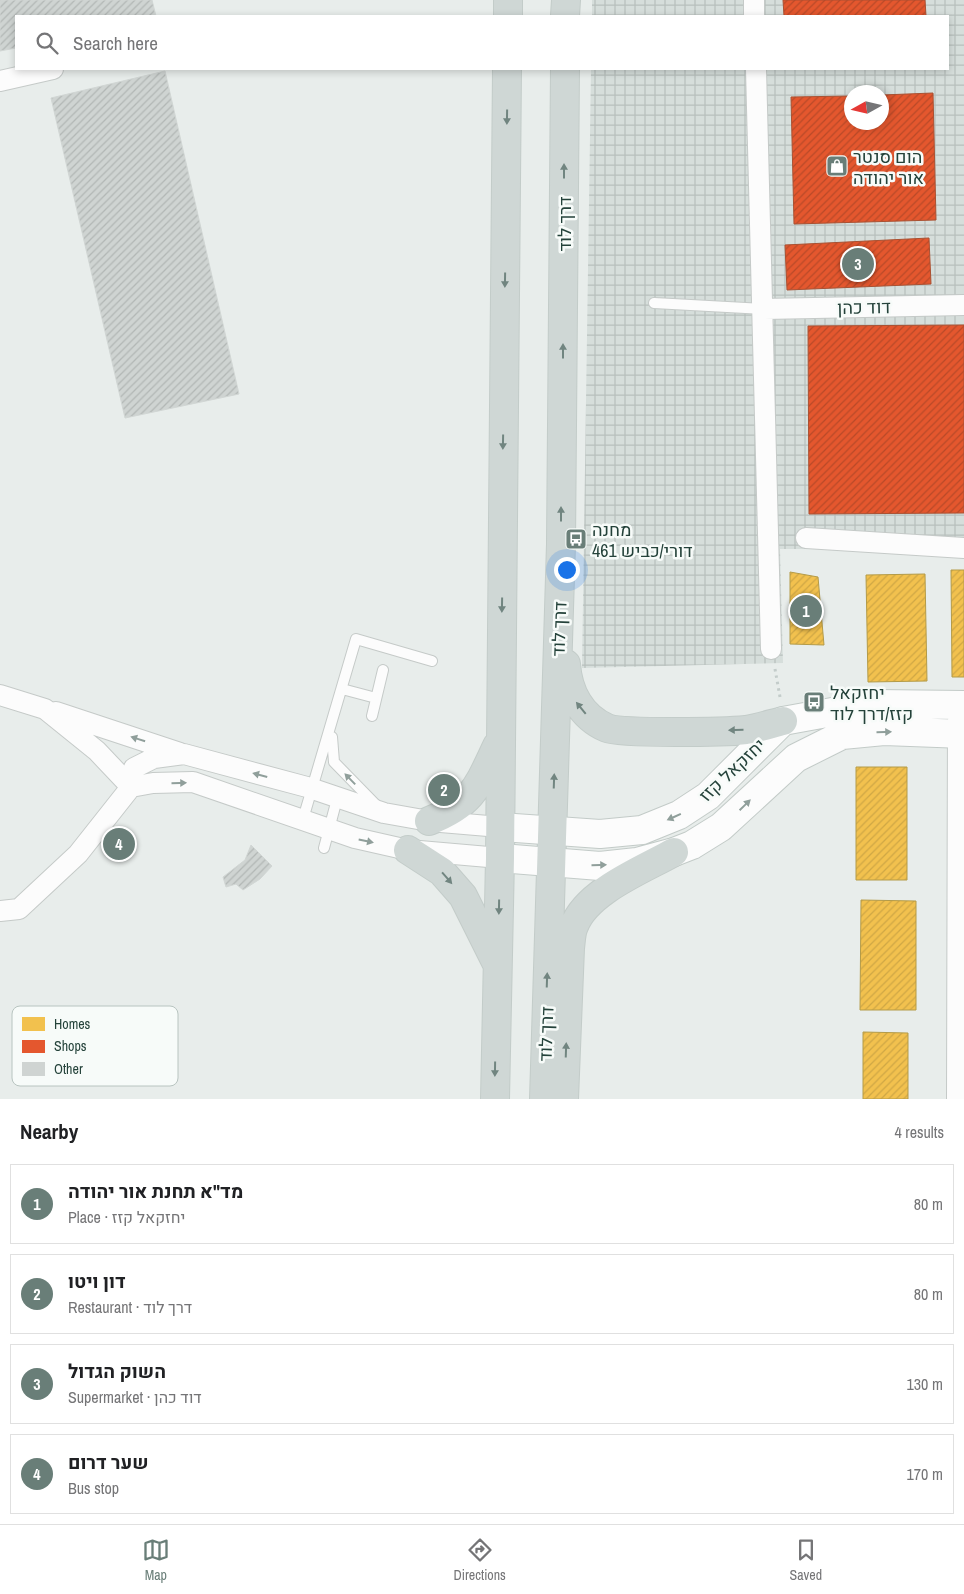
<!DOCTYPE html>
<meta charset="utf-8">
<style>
body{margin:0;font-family:"Archivo Narrow",Heebo,sans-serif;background:#f2f2f2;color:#202124}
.compass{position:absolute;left:844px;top:85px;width:45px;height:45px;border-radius:50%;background:#fff;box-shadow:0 2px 8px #0003;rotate:262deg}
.you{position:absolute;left:566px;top:569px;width:18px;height:18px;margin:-12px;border:4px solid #fff;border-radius:50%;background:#1a73e8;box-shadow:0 0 0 8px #1a73e833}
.badge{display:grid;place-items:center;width:32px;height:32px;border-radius:50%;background:#697e78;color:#fff;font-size:16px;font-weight:700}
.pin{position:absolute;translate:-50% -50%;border:2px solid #fff;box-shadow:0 1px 5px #0006}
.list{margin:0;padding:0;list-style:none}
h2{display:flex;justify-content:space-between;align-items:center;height:65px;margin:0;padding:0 20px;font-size:21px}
h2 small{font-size:16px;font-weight:400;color:#757577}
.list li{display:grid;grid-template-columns:32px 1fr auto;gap:15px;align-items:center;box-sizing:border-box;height:80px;margin:0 10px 10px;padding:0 10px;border:1px solid #e0e0e0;border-radius:0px}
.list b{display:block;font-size:19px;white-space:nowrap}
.list p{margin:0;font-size:16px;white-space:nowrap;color:#757577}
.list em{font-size:16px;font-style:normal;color:#757577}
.icon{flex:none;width:28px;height:28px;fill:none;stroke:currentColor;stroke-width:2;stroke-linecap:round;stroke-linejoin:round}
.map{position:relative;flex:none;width:964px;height:1099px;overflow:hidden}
.search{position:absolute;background:#fff;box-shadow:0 2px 8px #0003;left:15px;right:15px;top:15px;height:55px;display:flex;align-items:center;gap:12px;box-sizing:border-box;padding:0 18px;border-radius:0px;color:#757577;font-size:19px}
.sheet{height:425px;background:#fff}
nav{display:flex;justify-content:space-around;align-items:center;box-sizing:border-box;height:70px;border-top:1px solid #e0e0e0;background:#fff;font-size:14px;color:#757577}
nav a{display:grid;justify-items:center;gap:2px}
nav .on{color:#697e78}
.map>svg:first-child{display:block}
.industrial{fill:url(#industrial-grid);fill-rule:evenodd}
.homes{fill:url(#homes-hatch);stroke:#b49b48}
.shops{fill:url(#shops-hatch);stroke:#aa5132}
.building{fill:url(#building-hatch);stroke:#d1d6d4}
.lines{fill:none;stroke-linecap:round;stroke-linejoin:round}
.lane-casing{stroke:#c5cac8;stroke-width:12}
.street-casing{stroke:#c5cac8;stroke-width:22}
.secondary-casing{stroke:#c3cbc8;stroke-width:30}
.primary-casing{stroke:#c3ccc9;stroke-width:30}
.path{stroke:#c3ccca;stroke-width:3;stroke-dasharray:2.5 4;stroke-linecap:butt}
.lane{stroke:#fcfcfc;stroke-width:10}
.street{stroke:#fcfcfc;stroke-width:20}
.secondary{stroke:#fcfcfc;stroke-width:28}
.primary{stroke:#cfd7d5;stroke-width:28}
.oneway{fill:#718580}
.oneway2{fill:#909f9b}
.labels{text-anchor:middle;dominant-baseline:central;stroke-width:5;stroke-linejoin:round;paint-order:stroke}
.poi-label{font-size:18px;fill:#24423a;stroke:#f7fbf9;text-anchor:start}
.street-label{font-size:18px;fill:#24423a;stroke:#f7fbf9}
.key{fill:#f7fbf9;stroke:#b8c4c0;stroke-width:1}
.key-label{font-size:14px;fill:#24423a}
</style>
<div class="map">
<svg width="964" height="1099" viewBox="0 0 964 1099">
<defs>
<pattern id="industrial-grid" width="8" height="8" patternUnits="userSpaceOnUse" patternTransform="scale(1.25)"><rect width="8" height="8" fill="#d6dedb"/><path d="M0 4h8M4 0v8" fill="none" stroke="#b8c0bd"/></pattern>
<pattern id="homes-hatch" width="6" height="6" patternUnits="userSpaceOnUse" patternTransform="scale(1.25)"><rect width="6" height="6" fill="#f2c14e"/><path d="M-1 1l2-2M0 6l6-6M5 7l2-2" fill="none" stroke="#cfa745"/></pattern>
<pattern id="shops-hatch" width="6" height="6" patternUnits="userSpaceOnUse" patternTransform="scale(1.25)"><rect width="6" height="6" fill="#e4572e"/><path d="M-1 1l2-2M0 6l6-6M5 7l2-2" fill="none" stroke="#b94a28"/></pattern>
<pattern id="building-hatch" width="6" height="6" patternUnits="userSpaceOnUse" patternTransform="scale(1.25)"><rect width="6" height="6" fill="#cfd4d2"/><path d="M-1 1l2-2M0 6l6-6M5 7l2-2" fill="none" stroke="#b2b7b5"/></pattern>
</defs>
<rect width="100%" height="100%" fill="#e8edeb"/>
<path class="industrial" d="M 592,0 L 964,0 L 964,549 L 780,549 L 783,663 L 582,668 L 591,69 L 948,69 L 948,16 L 592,16 ZM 852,92 L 882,92 L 882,122 L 852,122 Z"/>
<path class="homes" d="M 951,570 L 964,570 L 964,677 L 952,677 Z
M 790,572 L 818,577 L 824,645 L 790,644 Z
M 925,574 L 927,681 L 868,682 L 866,575 Z
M 856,767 L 907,767 L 907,880 L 856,880 Z
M 861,900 L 916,901 L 916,1010 L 860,1010 Z
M 863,1032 L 908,1033 L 908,1099 L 863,1099 Z"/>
<path class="shops" d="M 783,0 L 925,0 L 926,16 L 784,16 Z
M 933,93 L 936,220 L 794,224 L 791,97 L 852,96 L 852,122 L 882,122 L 882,95 Z
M 929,238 L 931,284 L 787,290 L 785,245 Z
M 964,325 L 964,513 L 809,514 L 808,326 Z"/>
<path class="building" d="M 0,0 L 152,0 L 156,16 L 16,16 L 16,48 L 0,51 Z
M 165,71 L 239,394 L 125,418 L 51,98 Z
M 251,845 L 272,866 L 260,879 L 243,890 L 236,884 L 226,887 L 223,877 L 245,860 Z"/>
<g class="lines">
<g class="lane-casing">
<path id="lane" d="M 654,303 L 764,309
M 342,689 L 376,698
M 372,716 L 383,670
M 332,737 L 334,762 L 376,805
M 303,819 L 356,639 L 432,661
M 324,848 L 337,799"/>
</g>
<g class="street-casing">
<path id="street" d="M 754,0 L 754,16
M 756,69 L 771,649
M 0,81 L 53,69
M 764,309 L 964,305
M 806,538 L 964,548
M 0,695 L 45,709 L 97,751 L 131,787
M 56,712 L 180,753
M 131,787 L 153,783 L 193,782 L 355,838 L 408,850 L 500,858
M 0,911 L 19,909 L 78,854 L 131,787 L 134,768 L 154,758 L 184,754 L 307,787 L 384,813 L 429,821 L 500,827
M 957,1099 L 958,720"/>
</g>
<g class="secondary-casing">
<path id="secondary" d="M 500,827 L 600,834 L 642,830 L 679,815 L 708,796 L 783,721 L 876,704 L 964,705
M 500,858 L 600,866 L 637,862 L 674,852 L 692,845 L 721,827 L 796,758 L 842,735 L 884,731 L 964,734"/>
</g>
<g class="primary-casing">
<path id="primary" d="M 508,16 L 508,0
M 565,16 L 566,0
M 566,664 C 568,692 581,717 607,728 C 622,734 727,732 746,730 C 758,728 771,724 783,721
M 429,821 C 473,804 478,786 497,746
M 408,850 L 442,872 L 463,896 L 496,962
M 495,1099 L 500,858 L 507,69
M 544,1099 L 561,544 L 565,69
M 564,1099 L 570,948 C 571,941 571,932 574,926 C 587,891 644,869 674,852"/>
</g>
<path class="path" d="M 775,669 L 780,697"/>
<use href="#lane" class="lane"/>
<use href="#street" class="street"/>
<use href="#secondary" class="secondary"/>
<use href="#primary" class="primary"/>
</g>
<defs><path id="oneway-solid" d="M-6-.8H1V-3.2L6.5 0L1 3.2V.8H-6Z" transform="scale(1.25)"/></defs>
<g class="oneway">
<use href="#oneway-solid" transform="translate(507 117) rotate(91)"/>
<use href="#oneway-solid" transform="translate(564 171) rotate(-90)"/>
<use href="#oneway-solid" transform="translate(505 280) rotate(91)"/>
<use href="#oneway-solid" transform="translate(563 351) rotate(-90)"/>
<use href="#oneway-solid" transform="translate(503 442) rotate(91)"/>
<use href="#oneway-solid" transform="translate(561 514) rotate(-90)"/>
<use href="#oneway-solid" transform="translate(502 605) rotate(91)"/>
<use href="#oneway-solid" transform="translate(581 708) rotate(-129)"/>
<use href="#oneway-solid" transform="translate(736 730) rotate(179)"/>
<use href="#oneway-solid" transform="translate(554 781) rotate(-88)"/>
<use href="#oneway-solid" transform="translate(447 878) rotate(49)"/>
<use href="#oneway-solid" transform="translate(499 907) rotate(91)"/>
<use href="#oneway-solid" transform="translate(547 980) rotate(-88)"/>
<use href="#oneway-solid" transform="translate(566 1050) rotate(-88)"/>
<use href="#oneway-solid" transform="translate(495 1069) rotate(91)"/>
</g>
<g class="oneway2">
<use href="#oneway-solid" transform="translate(884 732) rotate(-2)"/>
<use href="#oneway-solid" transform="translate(138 739) rotate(-162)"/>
<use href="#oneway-solid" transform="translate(260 775) rotate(-165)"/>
<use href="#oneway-solid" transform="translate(350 779) rotate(-134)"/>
<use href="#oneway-solid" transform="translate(179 783) rotate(-1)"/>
<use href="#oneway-solid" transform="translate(745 805) rotate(-44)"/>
<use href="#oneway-solid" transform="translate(674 817) rotate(156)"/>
<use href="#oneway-solid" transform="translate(366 841) rotate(12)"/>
<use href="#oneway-solid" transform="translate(599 865) rotate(-1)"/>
</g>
<defs>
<g id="shop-square" transform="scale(1.125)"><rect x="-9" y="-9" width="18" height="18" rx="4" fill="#697e78" stroke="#f7fbf9"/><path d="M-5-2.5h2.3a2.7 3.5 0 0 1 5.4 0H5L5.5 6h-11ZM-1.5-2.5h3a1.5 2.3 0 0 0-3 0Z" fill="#fff"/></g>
<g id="bus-square" transform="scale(1.125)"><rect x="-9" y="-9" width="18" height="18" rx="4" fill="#697e78" stroke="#f7fbf9"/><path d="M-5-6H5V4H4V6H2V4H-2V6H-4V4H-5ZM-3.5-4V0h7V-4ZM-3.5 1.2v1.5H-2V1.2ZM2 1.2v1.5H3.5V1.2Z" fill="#fff"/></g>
</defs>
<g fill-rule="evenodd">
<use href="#shop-square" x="837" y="166"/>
<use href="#bus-square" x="576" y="539"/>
<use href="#bus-square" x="814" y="702"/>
</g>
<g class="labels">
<g class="poi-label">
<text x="853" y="156">הום סנטר<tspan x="853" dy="21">אור יהודה</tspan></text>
<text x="592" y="529">מחנה<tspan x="592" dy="21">דורי/כביש 461</tspan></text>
<text x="830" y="692">יחזקאל<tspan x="830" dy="21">קזז/דרך לוד</tspan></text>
</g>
<g class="street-label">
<text transform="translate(564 224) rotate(-90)">דרך לוד</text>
<text transform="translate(864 307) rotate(-1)">דוד כהן</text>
<text transform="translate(559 629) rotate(-88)">דרך לוד</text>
<text transform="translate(732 770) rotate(-43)">יחזקאל קזז</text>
<text transform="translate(546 1034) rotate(-88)">דרך לוד</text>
</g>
</g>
<rect x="12" y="1006" width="166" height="80" rx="8" class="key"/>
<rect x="22" y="1017" width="23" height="14" fill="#f2c14e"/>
<rect x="22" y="1040" width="23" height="13" fill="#e4572e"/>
<rect x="22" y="1062" width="23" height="14" fill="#cfd4d2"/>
<g class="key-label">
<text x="54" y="1029">Homes</text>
<text x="54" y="1051">Shops</text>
<text x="54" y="1074">Other</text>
</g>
</svg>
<svg class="compass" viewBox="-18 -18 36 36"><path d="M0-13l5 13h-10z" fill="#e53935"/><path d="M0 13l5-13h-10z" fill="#757577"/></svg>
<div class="you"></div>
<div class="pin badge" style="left:806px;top:611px">1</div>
<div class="pin badge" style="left:444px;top:790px">2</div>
<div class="pin badge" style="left:858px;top:264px">3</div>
<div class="pin badge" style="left:119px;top:844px">4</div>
<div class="search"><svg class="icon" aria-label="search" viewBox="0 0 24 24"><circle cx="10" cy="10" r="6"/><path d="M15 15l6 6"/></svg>Search here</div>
</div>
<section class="sheet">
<h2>Nearby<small>4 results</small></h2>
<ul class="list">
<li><span class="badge">1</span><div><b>מד&quot;א תחנת אור יהודה</b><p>Place · יחזקאל קזז</p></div><em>80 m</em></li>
<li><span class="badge">2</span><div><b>דון ויטו</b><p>Restaurant · דרך לוד</p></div><em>80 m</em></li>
<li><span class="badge">3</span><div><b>השוק הגדול</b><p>Supermarket · דוד כהן</p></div><em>130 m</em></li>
<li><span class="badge">4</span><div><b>שער דרום</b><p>Bus stop</p></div><em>170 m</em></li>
</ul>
</section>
<nav>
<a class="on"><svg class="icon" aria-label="map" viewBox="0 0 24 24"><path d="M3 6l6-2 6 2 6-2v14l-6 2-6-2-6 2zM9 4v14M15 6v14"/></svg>Map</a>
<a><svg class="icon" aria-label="directions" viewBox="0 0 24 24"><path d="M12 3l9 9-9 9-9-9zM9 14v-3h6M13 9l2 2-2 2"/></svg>Directions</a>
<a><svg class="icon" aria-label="saved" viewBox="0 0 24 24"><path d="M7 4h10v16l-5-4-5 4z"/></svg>Saved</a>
</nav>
